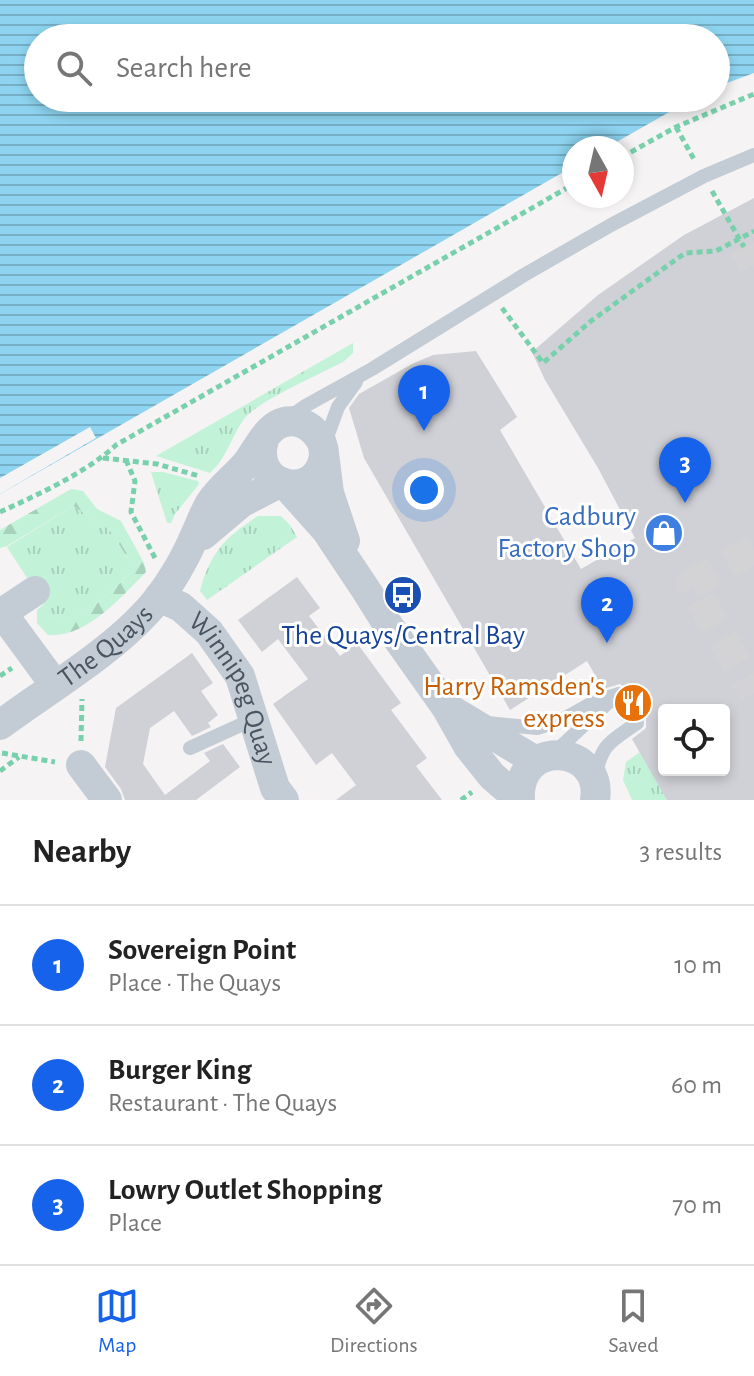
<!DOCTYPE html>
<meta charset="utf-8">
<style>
body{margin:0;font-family:"Alegreya Sans",sans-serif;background:#f2f2f2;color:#222}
.controls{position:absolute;right:24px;bottom:24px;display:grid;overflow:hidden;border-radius:8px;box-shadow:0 4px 12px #0003}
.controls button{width:72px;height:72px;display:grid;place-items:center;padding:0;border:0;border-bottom:2px solid #e0e0e0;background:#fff;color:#222;font:40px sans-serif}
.compass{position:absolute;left:562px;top:136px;width:72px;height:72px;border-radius:50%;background:#fff;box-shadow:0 4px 12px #0003;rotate:172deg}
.you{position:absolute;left:424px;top:490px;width:28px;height:28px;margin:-20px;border:6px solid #fff;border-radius:50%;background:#1a73e8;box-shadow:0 0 0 12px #1a73e833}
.badge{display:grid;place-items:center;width:52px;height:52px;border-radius:50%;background:#1662eb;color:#fff;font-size:26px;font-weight:700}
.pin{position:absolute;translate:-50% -66px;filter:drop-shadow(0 2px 4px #0008)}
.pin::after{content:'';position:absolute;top:42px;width:28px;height:24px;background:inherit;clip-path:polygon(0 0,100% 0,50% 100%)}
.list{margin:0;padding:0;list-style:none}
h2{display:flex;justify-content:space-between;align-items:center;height:104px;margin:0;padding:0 32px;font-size:34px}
h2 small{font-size:26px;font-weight:400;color:#767676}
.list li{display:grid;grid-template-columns:52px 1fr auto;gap:24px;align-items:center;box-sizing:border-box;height:120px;padding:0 32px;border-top:2px solid #e0e0e0}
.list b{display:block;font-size:30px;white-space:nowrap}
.list p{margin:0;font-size:26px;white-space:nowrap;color:#767676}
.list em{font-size:26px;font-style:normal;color:#767676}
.icon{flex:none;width:44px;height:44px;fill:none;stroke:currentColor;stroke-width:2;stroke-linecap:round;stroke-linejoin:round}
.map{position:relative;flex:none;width:754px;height:800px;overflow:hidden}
.search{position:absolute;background:#fff;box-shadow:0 4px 12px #0003;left:24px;right:24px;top:24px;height:88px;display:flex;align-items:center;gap:20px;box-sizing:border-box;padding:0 28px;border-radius:44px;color:#767676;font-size:30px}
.sheet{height:464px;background:#fff}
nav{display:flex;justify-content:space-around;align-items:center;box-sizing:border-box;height:112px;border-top:2px solid #e0e0e0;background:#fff;font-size:22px;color:#767676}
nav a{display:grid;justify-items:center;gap:4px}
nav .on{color:#1662eb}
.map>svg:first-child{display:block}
.grass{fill:url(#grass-tufts)}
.forest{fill:url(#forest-firs)}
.water{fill:url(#water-rules)}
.pier{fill:#f5f3f3}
.building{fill:#cfd1d7;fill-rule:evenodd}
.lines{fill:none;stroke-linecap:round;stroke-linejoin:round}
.street-tunnel{stroke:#d3d3d6;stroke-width:30;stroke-dasharray:30 15;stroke-linecap:butt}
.path{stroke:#78d1ac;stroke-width:5;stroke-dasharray:6 4;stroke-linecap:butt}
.lane{stroke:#c3ccd4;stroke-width:14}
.street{stroke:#c3ccd4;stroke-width:30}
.labels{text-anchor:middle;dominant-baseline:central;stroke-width:6;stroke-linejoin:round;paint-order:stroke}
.shop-label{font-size:28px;fill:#366cbe;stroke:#fff;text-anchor:end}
.transit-label{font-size:28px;fill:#164399;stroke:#fff}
.street-label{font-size:28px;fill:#495461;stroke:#fff}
.food-label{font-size:28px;fill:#c56008;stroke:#fff;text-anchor:end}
</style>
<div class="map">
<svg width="754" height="800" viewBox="0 0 754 800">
<defs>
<pattern id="grass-tufts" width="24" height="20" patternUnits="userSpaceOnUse" patternTransform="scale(2)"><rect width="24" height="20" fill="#c2f2d8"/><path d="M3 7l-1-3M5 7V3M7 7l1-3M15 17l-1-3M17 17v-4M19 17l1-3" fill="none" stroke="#a8d1bc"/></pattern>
<pattern id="forest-firs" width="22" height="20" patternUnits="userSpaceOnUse" patternTransform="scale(2)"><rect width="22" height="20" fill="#c2f2d8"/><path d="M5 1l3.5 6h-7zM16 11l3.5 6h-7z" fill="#a8d1bc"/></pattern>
<pattern id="water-rules" width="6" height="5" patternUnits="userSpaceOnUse" patternTransform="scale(2)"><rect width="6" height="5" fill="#8ed4f0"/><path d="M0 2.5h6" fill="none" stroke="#76afc6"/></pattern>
</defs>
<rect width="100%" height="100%" fill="#f5f3f3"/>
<path class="grass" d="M 353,343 L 353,353 L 343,362 C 322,373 256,402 244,419 C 231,437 227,458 210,473 L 156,456 Z
M 151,472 L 163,472 L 198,481 L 199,484 L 175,514 L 171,523 L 167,523 Z
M 73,506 L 110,530 L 130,562 L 130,573 C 112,590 77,629 49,617 L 44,604 L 7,547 Z
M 258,516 L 281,516 L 290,525 L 297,537 L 207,600 L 200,591 C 211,551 225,538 258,516 Z
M 640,752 L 667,800 L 632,800 L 623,780 L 626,762 Z"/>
<path class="forest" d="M 71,489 L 83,491 L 97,509 L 121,521 L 144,563 L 146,572 C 121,597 87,638 48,635 L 37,623 L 37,610 L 44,604 L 49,617 C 76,629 113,590 130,573 L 130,562 L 110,530 L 73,506 L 7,546 L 0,548 L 0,530 Z"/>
<path class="water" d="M 0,0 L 754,0 L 754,73 L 716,87 L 716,38 L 38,38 L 38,98 L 694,98 L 606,148 L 574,148 L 574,166 L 0,494 Z"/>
<path class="pier" d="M 90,427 L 96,438 L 0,494 L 0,478 Z"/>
<path class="building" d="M 754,198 L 754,800 L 667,800 L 632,739 L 646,728 L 646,718 L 641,714 L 635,713 L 622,721 L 615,710 L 627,700 L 628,690 L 620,684 L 603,689 L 587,661 L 510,710 L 364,458 L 349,408 L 359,394 L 412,364 L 433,355 L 476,351 L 517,417 L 500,430 L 581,569 L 635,538 L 598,468 L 545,380 L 532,352 L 598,295 L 684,235 ZM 664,710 L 724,710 L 724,770 L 664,770 Z
M 297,577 L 320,608 L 309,616 L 340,656 L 357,643 L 401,703 L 391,710 L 427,758 L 416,766 L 442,800 L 336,800 L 356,785 L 332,753 L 316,765 L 273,704 L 308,679 L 278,639 L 262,652 L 238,620 Z
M 192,653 L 213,683 L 201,691 L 218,715 L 208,723 L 211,727 L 192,736 L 174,711 L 150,728 L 143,764 L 165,795 L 210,761 L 204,753 L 223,744 L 240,767 L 196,800 L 125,800 L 121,789 L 105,767 L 116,708 Z"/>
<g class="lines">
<path class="street-tunnel" d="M 744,247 L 754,265
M 754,549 L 691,584 L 754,693"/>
<path class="path" d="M 676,127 L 695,161
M 622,157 L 676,127 L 754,94
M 712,191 L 744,247
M 502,308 L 543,363 L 591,321 L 685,253 L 716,251 L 754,231
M 103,458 L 157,464 L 199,476
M 126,460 L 135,481 L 131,512 L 155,558
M 0,512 C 37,495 86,473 116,445 L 574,184
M 0,676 L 12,668
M 81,741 L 82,699
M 2,753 L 55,762
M 0,771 L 19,757
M 461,800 L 472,792"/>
<path class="lane" d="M 288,418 L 307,405 L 372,369 L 524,275 L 611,225 L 704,176 L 754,155
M 324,445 L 338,407 L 356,382
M 487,723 L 537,728 L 560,721 L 594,702 L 619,694
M 190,748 L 254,719
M 554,753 L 612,699
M 595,777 C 602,743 610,742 637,723"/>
<g class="street">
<path d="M 324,454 L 329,493 L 345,541"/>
<path d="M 284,483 L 326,530 L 366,590 L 388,625 L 446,707 L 468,746 L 492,776 L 520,800"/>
<path d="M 203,535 L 241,503 L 281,482"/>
<path id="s1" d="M 159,597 L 181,607 L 209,632 L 240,676 L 275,788 L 284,800"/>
<path d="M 2,613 L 35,591"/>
<path d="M 0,614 L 2,613 L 55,685"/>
<path d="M 448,708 L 536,761"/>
<path id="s2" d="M 0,725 C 50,688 119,648 157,600 C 170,584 184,560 192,542 C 198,530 203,515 210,503 C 220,488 235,477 247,463 C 256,451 264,433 277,425 C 301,412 329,436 323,461 C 312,502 250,486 264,440"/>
<path d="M 81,765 L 107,800"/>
<path d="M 520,800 C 516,737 604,744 595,800"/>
</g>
</g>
<defs>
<g id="shop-disc" transform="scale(2)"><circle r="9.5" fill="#3f7fe0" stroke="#fff"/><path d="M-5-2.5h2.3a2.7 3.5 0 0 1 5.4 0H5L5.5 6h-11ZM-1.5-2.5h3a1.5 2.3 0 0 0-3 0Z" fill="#fff"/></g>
<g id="bus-disc" transform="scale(2)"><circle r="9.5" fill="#1a4fb4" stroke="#fff"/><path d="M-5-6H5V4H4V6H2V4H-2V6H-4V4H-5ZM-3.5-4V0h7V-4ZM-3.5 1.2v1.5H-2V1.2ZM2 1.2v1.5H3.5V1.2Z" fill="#fff"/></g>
<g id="restaurant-disc" transform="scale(2)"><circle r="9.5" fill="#e8710a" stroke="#fff"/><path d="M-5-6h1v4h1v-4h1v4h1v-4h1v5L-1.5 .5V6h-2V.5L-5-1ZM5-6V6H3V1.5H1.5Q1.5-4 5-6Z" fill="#fff"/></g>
</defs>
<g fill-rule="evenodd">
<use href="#shop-disc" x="664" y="533"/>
<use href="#bus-disc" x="403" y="595"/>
<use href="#restaurant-disc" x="633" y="703"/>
</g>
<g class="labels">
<g class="shop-label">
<text x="636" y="517">Cadbury<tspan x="636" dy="32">Factory Shop</tspan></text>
</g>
<g class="transit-label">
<text x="403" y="636">The Quays/Central Bay</text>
</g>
<g class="street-label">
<text stroke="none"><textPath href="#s2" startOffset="132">The Quays</textPath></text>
<text stroke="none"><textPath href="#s1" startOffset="124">Winnipeg Quay</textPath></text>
</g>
<g class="food-label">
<text x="605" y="687">Harry Ramsden's<tspan x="605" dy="32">express</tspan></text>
</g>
</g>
</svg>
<div class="controls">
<button><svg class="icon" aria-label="locate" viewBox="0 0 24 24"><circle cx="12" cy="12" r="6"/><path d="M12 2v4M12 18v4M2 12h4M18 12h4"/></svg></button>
</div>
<svg class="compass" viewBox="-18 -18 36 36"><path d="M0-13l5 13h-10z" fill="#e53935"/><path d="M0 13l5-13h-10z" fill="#767676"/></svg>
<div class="you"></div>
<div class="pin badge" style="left:424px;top:431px">1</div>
<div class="pin badge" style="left:607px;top:643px">2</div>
<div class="pin badge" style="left:685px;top:503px">3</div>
<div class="search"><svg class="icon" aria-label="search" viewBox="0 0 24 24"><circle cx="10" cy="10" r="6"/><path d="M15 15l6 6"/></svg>Search here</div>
</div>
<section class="sheet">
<h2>Nearby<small>3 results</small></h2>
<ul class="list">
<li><span class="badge">1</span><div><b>Sovereign Point</b><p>Place · The Quays</p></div><em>10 m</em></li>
<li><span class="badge">2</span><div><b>Burger King</b><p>Restaurant · The Quays</p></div><em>60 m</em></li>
<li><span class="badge">3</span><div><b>Lowry Outlet Shopping</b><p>Place</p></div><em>70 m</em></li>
</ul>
</section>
<nav>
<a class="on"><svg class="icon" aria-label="map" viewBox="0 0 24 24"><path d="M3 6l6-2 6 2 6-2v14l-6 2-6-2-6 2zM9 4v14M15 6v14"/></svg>Map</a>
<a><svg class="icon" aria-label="directions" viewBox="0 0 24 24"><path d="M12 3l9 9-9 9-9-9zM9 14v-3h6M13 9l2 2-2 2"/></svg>Directions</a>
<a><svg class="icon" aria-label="saved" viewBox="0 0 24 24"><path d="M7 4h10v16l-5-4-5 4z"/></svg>Saved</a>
</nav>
